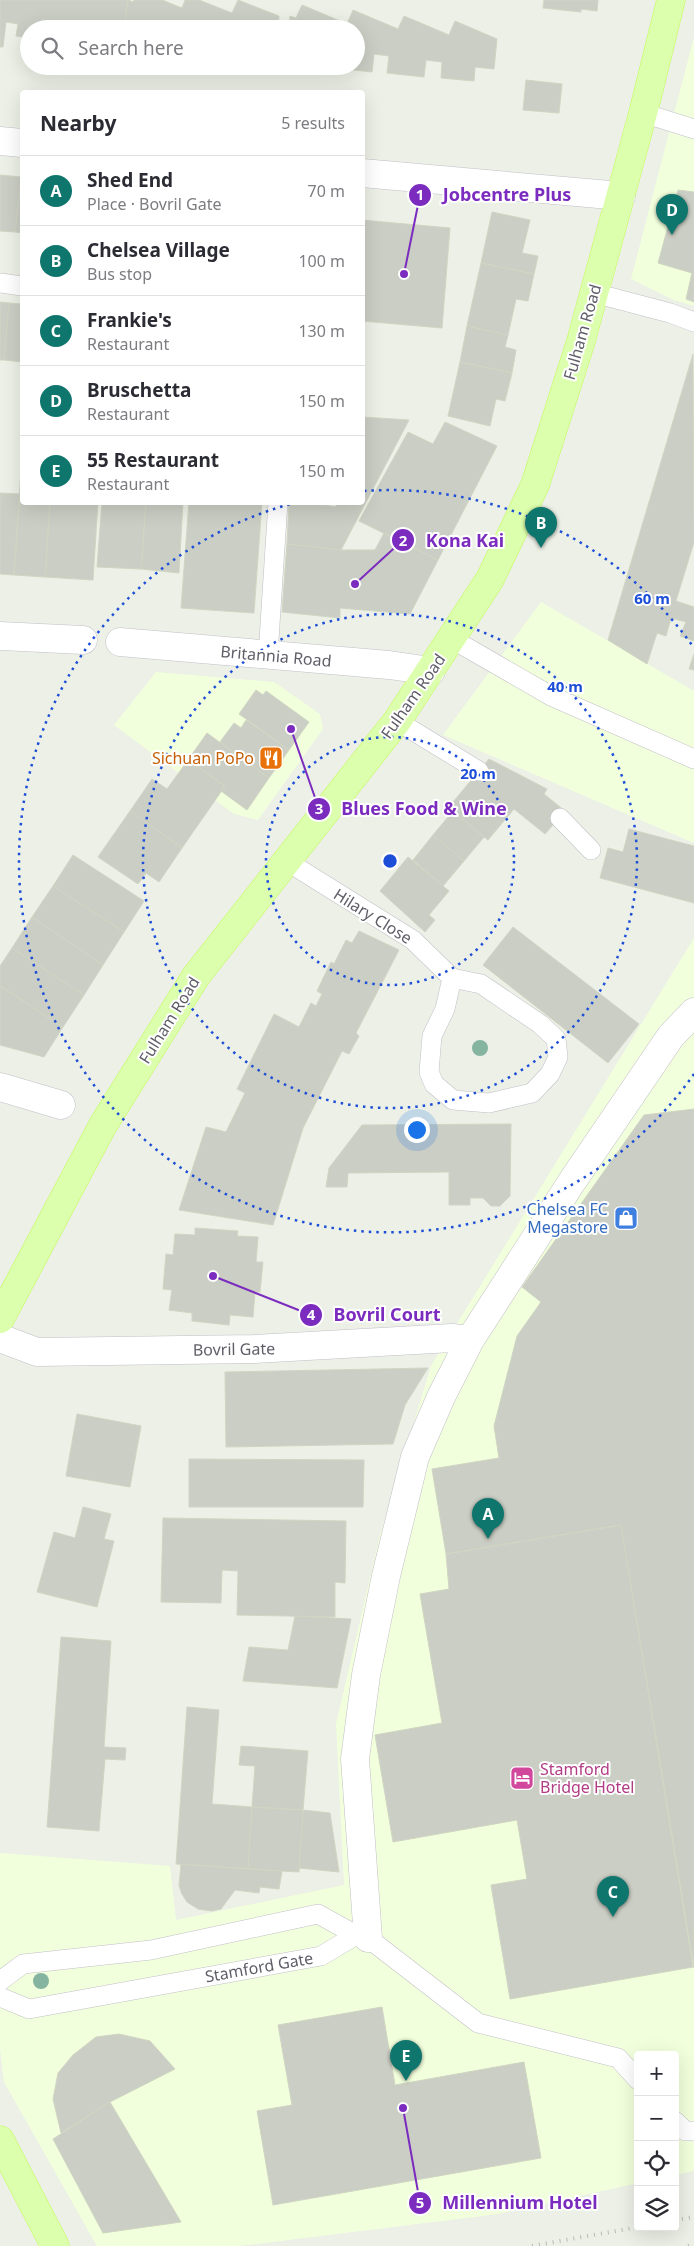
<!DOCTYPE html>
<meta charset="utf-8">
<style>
body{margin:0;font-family:"Noto Sans",sans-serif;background:#f7f7f7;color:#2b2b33}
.controls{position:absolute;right:15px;bottom:15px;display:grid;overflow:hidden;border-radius:5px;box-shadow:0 5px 20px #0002}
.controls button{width:45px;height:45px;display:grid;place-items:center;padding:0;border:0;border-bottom:1px solid #e1e1e2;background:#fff;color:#2b2b33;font:25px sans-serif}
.you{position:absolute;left:416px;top:1129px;width:18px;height:18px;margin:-12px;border:4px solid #fff;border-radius:50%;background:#1a73e8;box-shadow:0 0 0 8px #1a73e833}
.badge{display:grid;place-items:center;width:32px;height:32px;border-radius:50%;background:#0f766e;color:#fff;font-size:16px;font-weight:700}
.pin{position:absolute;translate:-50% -41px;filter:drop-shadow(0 1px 2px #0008)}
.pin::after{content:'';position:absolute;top:26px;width:18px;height:15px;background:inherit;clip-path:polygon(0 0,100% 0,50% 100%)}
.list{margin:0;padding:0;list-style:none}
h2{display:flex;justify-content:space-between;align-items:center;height:65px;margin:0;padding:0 20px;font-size:21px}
h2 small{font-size:16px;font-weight:400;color:#7c7c81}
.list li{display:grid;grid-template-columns:32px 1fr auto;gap:15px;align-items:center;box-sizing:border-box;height:70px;padding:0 20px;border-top:1px solid #e1e1e2}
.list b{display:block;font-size:19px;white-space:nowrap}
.list p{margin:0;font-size:16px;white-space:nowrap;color:#7c7c81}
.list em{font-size:16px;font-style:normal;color:#7c7c81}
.icon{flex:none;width:28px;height:28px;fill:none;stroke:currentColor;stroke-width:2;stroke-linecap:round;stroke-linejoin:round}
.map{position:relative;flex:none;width:694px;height:2246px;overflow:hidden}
.search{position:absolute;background:#fff;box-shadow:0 5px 20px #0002;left:20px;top:20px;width:345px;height:55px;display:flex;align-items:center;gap:12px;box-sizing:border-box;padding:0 18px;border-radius:28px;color:#7c7c81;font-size:19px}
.panel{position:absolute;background:#fff;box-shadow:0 5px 20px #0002;left:20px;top:90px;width:345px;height:415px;border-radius:5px}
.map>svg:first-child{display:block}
.commercial{fill:#f2ffdc}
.building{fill:#cbcec4;stroke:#d0d5c3}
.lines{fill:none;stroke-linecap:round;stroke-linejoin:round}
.service-casing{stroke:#c1bfc7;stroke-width:20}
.pedestrian-casing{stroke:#c1bfc7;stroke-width:29}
.minor-casing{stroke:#c1bfc7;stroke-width:29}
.primary-casing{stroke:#c5f956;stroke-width:29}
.service{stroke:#fff;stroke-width:19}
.pedestrian{stroke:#fff;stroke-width:28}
.minor{stroke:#fff;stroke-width:28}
.primary{stroke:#dbffac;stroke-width:28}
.rail{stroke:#b8b8ba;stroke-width:4;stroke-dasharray:1 6;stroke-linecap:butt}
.tree{fill:#85b4a0}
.ring{fill:none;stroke:#1d4ed8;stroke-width:2.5;stroke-dasharray:2.5 5}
.labels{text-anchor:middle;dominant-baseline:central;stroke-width:4;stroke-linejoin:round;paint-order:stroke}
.street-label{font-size:16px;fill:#5f5d67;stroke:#fff}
.food-label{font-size:16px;fill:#c56008;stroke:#fff;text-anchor:end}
.shop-label{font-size:16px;fill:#366cbe;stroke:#fff;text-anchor:end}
.hotel-label{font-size:16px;fill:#b23c85;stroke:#fff;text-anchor:start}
.centre{fill:#1d4ed8;stroke:#fff;stroke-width:2.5}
.ring-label{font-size:15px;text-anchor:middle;font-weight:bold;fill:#1d4ed8;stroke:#fff;stroke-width:4;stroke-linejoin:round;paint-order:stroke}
.leader{fill:none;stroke:#7b2cbf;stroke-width:2}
.callout-dot{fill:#7b2cbf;stroke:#fff;stroke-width:2}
.mark-label{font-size:15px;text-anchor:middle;font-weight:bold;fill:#fff}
.callout-label{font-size:18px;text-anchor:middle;font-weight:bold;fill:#7b2cbf;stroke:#fff;stroke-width:4;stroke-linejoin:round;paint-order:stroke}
</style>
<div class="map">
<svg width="694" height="2246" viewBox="0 0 694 2246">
<rect width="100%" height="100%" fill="#ecf0e6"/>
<path class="commercial" d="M 694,37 L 694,306 L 674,300 L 631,279 Z
M 541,602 L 694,691 L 694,843 L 443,735 Z
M 156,672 L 274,682 L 320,714 L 323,729 L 258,820 L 234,814 L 114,725 Z
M 694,938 L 694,2171 L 675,2175 L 675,2055 L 638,2055 L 638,2183 L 498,2214 L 239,2246 L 97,2246 L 4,2082 L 0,2049 L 0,1853 L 170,1866 L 176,1920 L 344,1885 L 336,1724 L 380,1535 L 431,1366 Z"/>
<path class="building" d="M 0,0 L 128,0 L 124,29 L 70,29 L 71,26 L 54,24 L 53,29 L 29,29 L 29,38 L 16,36 L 18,24 L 6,22 L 3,47 L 0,47 Z
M 128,0 L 133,2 L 134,0 L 162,0 L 182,8 L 185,0 L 199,0 L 232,13 L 238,0 L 279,16 L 278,29 L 124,29 Z
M 544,0 L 598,0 L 597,11 L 581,9 L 581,12 L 543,8 Z
M 302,5 L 347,24 L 353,10 L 398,29 L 404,16 L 449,35 L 455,21 L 497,39 L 494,69 L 475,67 L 474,81 L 441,78 L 442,62 L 426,60 L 424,77 L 387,73 L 389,56 L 374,54 L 372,72 L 336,68 L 336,66 L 356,66 L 356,29 L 289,29 L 290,16 L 296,18 Z
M 526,80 L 562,84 L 559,113 L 523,110 Z
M 0,175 L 21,177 L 15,232 L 0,231 Z
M 21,177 L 22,177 L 22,233 L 15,232 Z
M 678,190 L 694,192 L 694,302 L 686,299 L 692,273 L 658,263 Z
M 492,212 L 530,220 L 522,253 L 538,256 L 534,274 L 481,263 Z
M 362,220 L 450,228 L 442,328 L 362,321 Z
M 481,263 L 534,274 L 528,301 L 516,299 L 508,335 L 467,326 Z
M 0,302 L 9,303 L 4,360 L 0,360 Z
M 9,303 L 22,304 L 22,362 L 4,360 Z
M 467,326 L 508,335 L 505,347 L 516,350 L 512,373 L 460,362 Z
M 693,354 L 694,542 L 676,601 L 694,607 L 694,641 L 680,636 L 686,622 L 671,618 L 666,636 L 657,633 L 647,664 L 608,640 Z
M 460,362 L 512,373 L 505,401 L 496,399 L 490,426 L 448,416 Z
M 362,417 L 409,420 L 341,550 L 287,544 L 289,502 L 309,502 L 336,507 L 337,502 L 362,502 Z
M 445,422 L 497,446 L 438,560 L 359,521 L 408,432 L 433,444 Z
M 21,470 L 22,470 L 22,502 L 50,502 L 45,577 L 14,575 Z
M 0,493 L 20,494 L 14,575 L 0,574 Z
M 50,502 L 98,502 L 93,580 L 45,577 Z
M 102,502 L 146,502 L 141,569 L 97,567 Z
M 146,502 L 183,502 L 179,573 L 141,569 Z
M 189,502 L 262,502 L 254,613 L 181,608 Z
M 384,533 L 438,560 L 410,614 L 340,608 L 340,618 L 282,612 L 287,544 L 341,550 L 375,550 Z
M 694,654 L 694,670 L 689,669 Z
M 256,690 L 263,695 L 266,691 L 309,722 L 289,750 L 239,714 Z
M 246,720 L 289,750 L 269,778 L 220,742 L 234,723 L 241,728 Z
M 207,733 L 269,778 L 247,810 L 221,791 L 225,786 L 188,760 Z
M 489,759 L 547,789 L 544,794 L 565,811 L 545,834 L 514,809 L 488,840 L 448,808 Z
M 188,760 L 225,786 L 182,848 L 130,811 L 152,779 L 167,789 Z
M 130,811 L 182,848 L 159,882 L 146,873 L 138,884 L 98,857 Z
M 453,811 L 484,837 L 464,861 L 433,835 Z
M 629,829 L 694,846 L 694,903 L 600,878 L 608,848 L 623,852 Z
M 433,835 L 464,861 L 443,886 L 413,860 Z
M 73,855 L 144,901 L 124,932 L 53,886 Z
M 408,857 L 449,891 L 429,915 L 435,920 L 425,932 L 380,891 Z
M 53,886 L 124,932 L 103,965 L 32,917 Z
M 32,917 L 103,965 L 84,995 L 12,948 Z
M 513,927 L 639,1024 L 608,1063 L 483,965 Z
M 359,931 L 399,950 L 356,1033 L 359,1036 L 349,1054 L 342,1051 L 303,1128 L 273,1225 L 179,1210 L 206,1127 L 226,1132 L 245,1093 L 237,1089 L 274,1014 L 299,1027 L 311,1003 L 316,1006 L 322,994 L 317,991 L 331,962 L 334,964 L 346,940 L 352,943 Z
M 12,948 L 84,995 L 63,1027 L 0,986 L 0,966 Z
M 0,986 L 63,1027 L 44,1057 L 0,1045 Z
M 694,1109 L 694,1968 L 621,1525 L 446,1554 L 432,1469 L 499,1458 L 494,1426 L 517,1336 L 541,1302 L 522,1287 L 644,1115 Z
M 511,1124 L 510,1196 L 500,1206 L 491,1206 L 483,1198 L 470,1198 L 470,1205 L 449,1205 L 449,1172 L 348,1173 L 347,1187 L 326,1187 L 329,1168 L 362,1125 Z
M 195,1228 L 238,1231 L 237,1236 L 258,1237 L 256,1262 L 263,1262 L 260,1292 L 255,1292 L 253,1317 L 230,1315 L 229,1325 L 192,1321 L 192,1313 L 169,1310 L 172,1290 L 163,1289 L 166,1254 L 173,1255 L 175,1234 L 195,1235 Z
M 428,1368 L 405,1405 L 393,1444 L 226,1447 L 225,1372 Z
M 77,1414 L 141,1426 L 130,1487 L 66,1476 Z
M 189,1459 L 364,1460 L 363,1507 L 189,1507 Z
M 83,1507 L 111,1514 L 104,1539 L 114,1541 L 97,1607 L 37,1592 L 54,1532 L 75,1538 Z
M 163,1518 L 346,1521 L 345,1583 L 335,1582 L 335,1617 L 237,1615 L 238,1571 L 222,1570 L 221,1603 L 161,1602 Z
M 621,1525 L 693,1967 L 510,1999 L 491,1885 L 527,1879 L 517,1820 L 393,1842 L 375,1735 L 442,1723 L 420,1594 L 449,1589 L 446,1554 Z
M 295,1616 L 351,1619 L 337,1688 L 243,1681 L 249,1647 L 288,1650 Z
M 61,1637 L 111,1641 L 104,1747 L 126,1748 L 125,1760 L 105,1759 L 99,1831 L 47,1827 Z
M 187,1707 L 219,1710 L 212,1804 L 252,1807 L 248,1869 L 176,1864 Z
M 241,1746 L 308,1751 L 303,1810 L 252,1807 L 255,1766 L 239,1765 Z
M 252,1807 L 303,1810 L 299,1872 L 248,1869 Z
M 303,1810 L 330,1813 L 339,1872 L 299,1868 Z
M 181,1864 L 282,1871 L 279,1889 L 260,1887 L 259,1893 L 235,1890 L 221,1909 L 212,1911 L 198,1909 L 187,1902 L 182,1894 L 179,1886 Z
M 382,2007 L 395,2085 L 524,2062 L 541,2158 L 273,2205 L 257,2111 L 292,2105 L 278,2025 Z
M 119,2034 L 150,2041 L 175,2069 L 110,2102 L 61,2133 L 53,2099 L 58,2073 L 73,2055 L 96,2037 Z
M 110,2102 L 181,2222 L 103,2233 L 53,2139 Z"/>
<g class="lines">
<g class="service-casing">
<path id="service" d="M 643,113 L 694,129
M 0,283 L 22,286
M 594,293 L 670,313 L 694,322
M 452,639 L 551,696 L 694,759
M 268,655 L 278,502
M 397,721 L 479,771
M 560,818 L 591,850
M 288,862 L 413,940 L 452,978 L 445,1009 L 432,1036 L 429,1072 L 434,1084 L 453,1100 L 489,1103 L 532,1093 L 550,1074 L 558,1057 L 556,1039 L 540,1024 L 481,984 L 452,978
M 357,1935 L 368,1938 L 478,2023 L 618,2058 L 638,2080
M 0,1981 L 23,1964 L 151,1950 L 318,1914 L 356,1935 L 321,1956 L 29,2009 L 0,1997
M 675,2121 L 685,2131 L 694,2131"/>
</g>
<g class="pedestrian-casing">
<path id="pedestrian" d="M 0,1338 L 37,1352 L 254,1349 L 452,1338 L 470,1340
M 368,1938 L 355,1759 L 366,1675 L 386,1576 L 415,1457 L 441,1397 L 470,1340 L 573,1180 L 671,1036 L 694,1012"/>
</g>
<g class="minor-casing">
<path id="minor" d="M 0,141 L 22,143
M 362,173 L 621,196
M 0,636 L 83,640
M 120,642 L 389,665 L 431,671
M 0,1087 L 61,1105"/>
</g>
<g class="primary-casing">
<path id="primary" d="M 0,1319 L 103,1125 L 196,976 L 397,721 L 490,579 L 535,485 L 581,341 L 643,113 L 671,0
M 0,2140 L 55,2246"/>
</g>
<use href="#service" class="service"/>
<use href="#pedestrian" class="pedestrian"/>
<use href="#minor" class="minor"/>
<use href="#primary" class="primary"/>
<path class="rail" d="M 675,2220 L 694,2217
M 532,2246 L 638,2227
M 688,2246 L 694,2245"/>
</g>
<g class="tree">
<circle cx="480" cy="1048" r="8"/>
<circle cx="41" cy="1981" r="8"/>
</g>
<g class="ring">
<circle cx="390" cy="861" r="124"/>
<circle cx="390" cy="861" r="247"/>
<path d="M694 1074A371 371 0 1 1 294 503M364 491A371 371 0 0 1 694 648"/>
</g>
<defs>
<g id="restaurant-square" transform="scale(1.25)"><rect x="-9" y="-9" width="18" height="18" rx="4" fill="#e8710a" stroke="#fff"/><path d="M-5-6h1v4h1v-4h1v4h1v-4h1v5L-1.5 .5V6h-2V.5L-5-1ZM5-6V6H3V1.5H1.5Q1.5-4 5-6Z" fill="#fff"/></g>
<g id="shop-square" transform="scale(1.25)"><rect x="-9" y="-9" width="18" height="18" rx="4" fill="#3f7fe0" stroke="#fff"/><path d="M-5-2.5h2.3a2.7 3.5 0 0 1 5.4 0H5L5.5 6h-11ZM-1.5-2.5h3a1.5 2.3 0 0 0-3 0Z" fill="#fff"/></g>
<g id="hotel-square" transform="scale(1.25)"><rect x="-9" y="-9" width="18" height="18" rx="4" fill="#d1479c" stroke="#fff"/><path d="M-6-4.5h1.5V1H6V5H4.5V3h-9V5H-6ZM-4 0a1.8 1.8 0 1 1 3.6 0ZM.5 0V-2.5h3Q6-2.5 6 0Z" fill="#fff"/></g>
</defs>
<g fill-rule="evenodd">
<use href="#restaurant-square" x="271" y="758"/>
<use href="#shop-square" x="626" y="1218"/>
<use href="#hotel-square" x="522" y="1778"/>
</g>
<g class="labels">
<g class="street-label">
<text transform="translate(582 332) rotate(-74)">Fulham Road</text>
<text transform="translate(276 656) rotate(5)">Britannia Road</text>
<text transform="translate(413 696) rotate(-55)">Fulham Road</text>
<text transform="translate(373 916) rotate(32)">Hilary Close</text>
<text transform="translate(169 1020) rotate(-58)">Fulham Road</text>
<text transform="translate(234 1349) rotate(-1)">Bovril Gate</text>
<text transform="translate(259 1967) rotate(-10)">Stamford Gate</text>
</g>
<g class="food-label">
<text x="254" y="758">Sichuan PoPo</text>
</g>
<g class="shop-label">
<text x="608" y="1209">Chelsea FC<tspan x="608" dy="18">Megastore</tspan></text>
</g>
<g class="hotel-label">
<text x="540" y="1769">Stamford<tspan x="540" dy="18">Bridge Hotel</tspan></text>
</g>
</g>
<circle cx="390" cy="861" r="8" class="centre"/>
<g class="ring-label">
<text x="652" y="604">60 m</text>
<text x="565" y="692">40 m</text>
<text x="478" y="779">20 m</text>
</g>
<path class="leader" d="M404 274L420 195M355 584L403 540M291 729L319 809M213 1276L311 1315M403 2108L420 2203"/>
<g class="callout-dot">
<circle cx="404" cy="274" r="5"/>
<circle cx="355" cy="584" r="5"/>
<circle cx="291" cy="729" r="5"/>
<circle cx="213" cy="1276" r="5"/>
<circle cx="403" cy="2108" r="5"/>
<circle cx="420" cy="195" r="12"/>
<circle cx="403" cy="540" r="12"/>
<circle cx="319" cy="809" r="12"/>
<circle cx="311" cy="1315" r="12"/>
<circle cx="420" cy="2203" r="12"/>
</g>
<g class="mark-label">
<text x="420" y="200">1</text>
<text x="403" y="546">2</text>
<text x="319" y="814">3</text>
<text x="311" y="1320">4</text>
<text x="420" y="2208">5</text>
</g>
<g class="callout-label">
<text x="507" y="201">Jobcentre Plus</text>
<text x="465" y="547">Kona Kai</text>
<text x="424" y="815">Blues Food &amp; Wine</text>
<text x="387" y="1321">Bovril Court</text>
<text x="520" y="2209">Millennium Hotel</text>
</g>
</svg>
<div class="controls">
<button>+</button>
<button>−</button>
<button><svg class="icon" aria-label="locate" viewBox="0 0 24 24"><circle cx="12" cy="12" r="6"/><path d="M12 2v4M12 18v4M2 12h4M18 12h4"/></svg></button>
<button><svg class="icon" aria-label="layers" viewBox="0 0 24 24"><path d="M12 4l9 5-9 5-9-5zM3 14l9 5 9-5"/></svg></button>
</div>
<div class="you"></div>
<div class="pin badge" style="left:488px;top:1539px">A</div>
<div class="pin badge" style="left:541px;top:548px">B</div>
<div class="pin badge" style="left:613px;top:1917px">C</div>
<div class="pin badge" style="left:672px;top:235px">D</div>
<div class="pin badge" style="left:406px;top:2081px">E</div>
<div class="search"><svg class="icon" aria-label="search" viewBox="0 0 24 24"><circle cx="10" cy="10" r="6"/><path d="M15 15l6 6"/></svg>Search here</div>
<section class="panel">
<h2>Nearby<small>5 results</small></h2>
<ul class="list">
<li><span class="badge">A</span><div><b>Shed End</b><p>Place · Bovril Gate</p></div><em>70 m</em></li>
<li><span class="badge">B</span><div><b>Chelsea Village</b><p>Bus stop</p></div><em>100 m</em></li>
<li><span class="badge">C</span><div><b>Frankie's</b><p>Restaurant</p></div><em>130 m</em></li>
<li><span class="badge">D</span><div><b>Bruschetta</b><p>Restaurant</p></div><em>150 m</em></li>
<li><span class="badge">E</span><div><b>55 Restaurant</b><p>Restaurant</p></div><em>150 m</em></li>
</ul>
</section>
</div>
